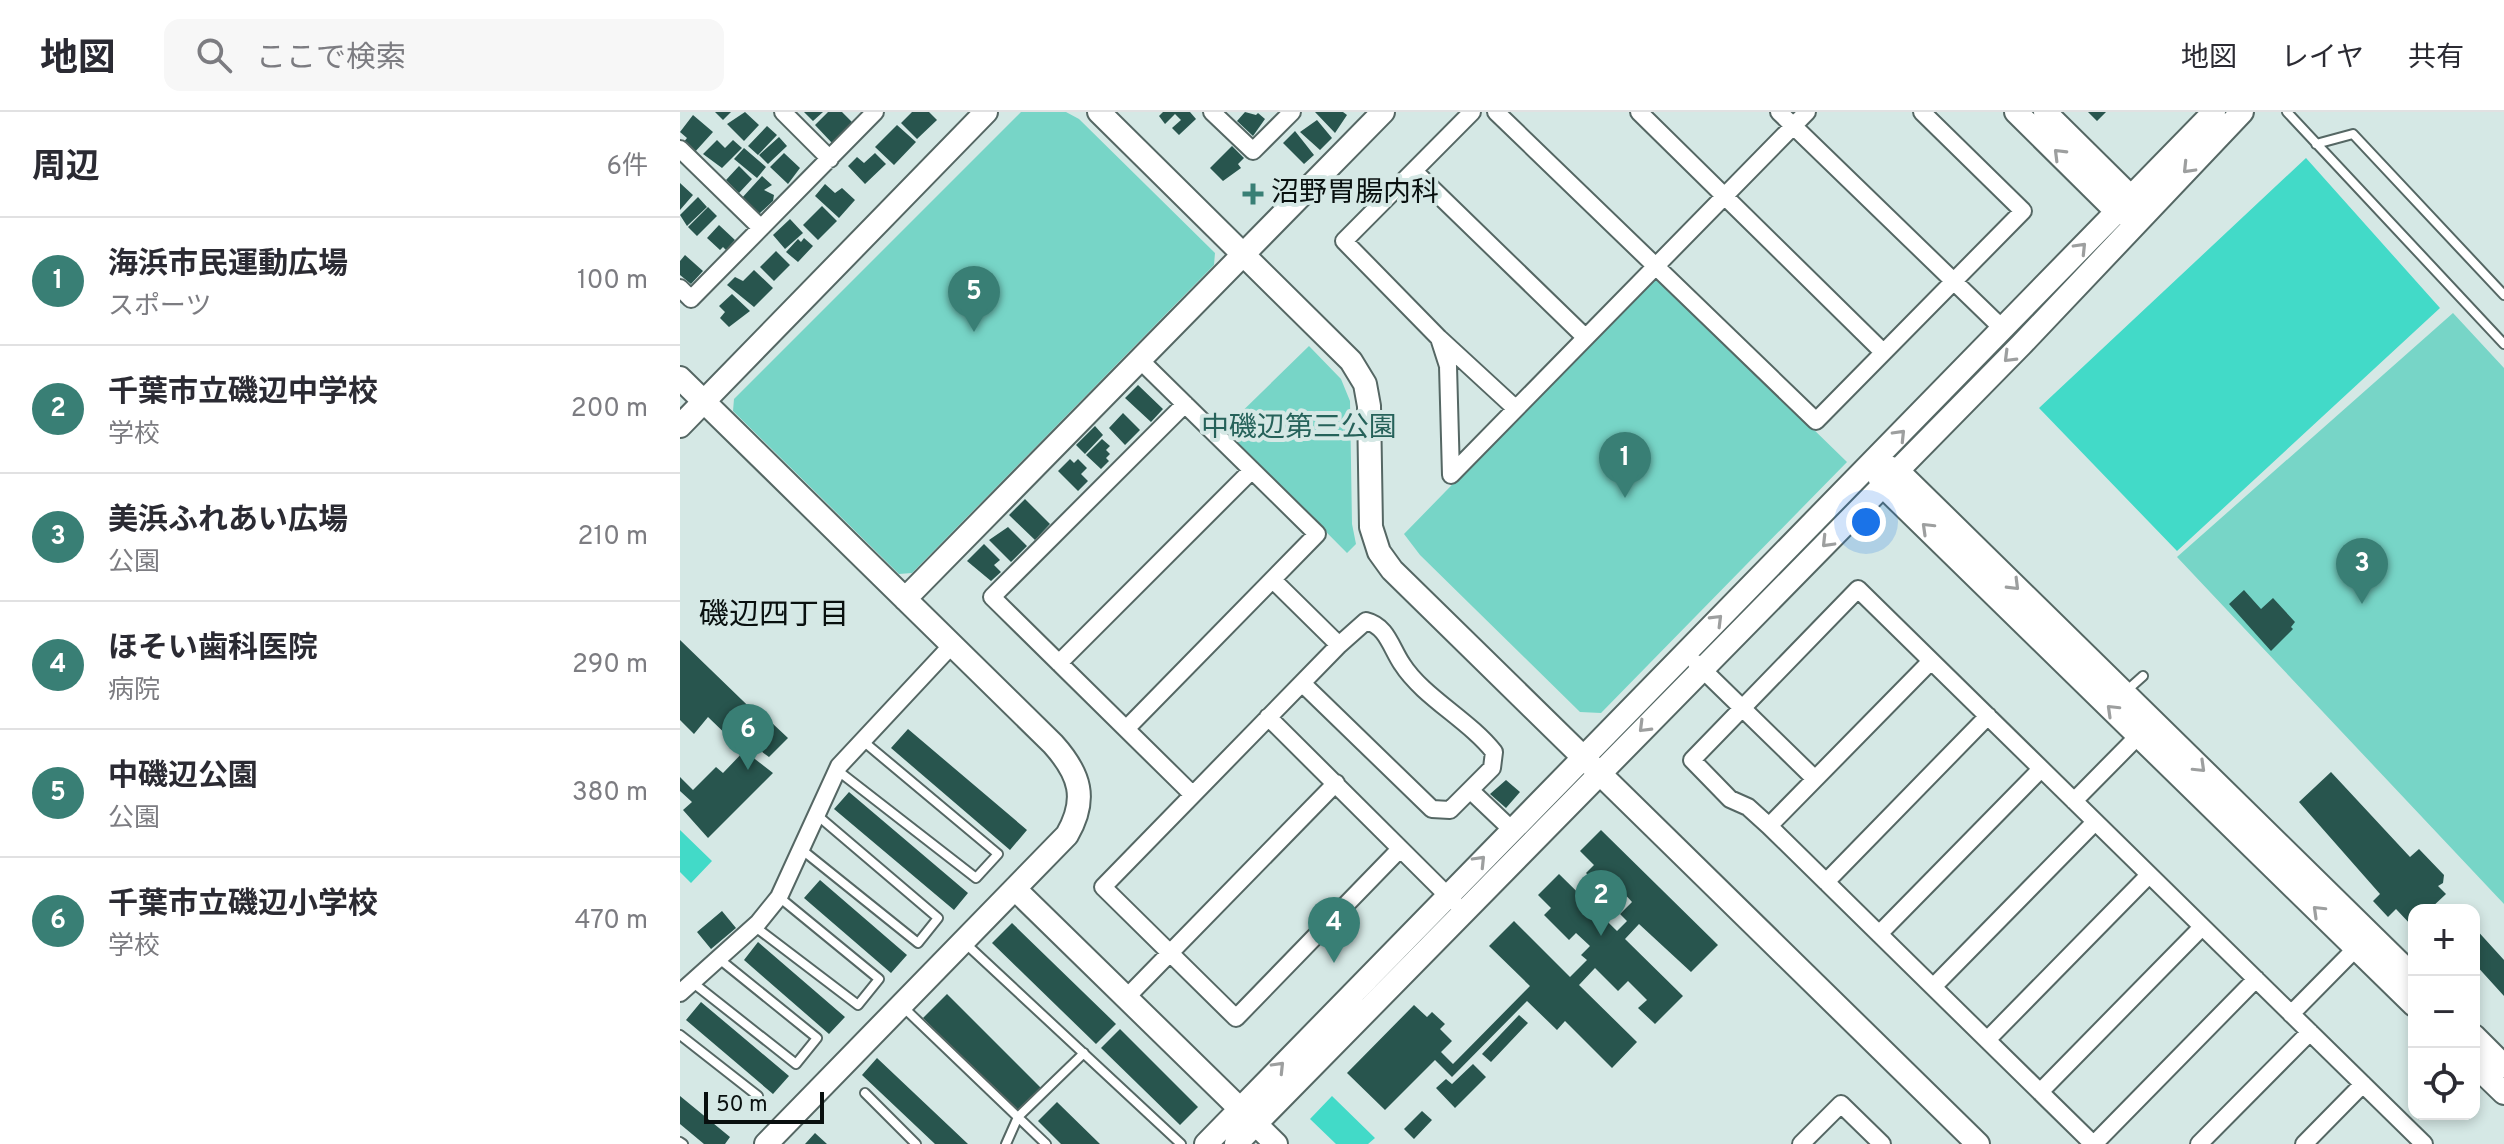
<!DOCTYPE html>
<html lang="ja">
<meta charset="utf-8">
<style>
body{margin:0;font-family:Overpass,"Noto Sans JP",sans-serif;background:#f7f7f7;color:#2b2b33}
.controls{position:absolute;right:24px;bottom:24px;display:grid;overflow:hidden;border-radius:16px;box-shadow:0 4px 12px #0003}
.controls button{width:72px;height:72px;display:grid;place-items:center;padding:0;border:0;border-bottom:2px solid #e1e1e2;background:#fff;color:#2b2b33;font:40px sans-serif}
.scale{position:absolute;left:24px;bottom:20px;width:120px;box-sizing:border-box;padding-left:8px;border:4px solid #09100f;border-top:0;font-size:22px;line-height:28px;white-space:nowrap;color:#09100f;-webkit-text-stroke:6px #d5e8e5;paint-order:stroke}
.you{position:absolute;left:1186px;top:410px;width:28px;height:28px;margin:-20px;border:6px solid #fff;border-radius:50%;background:#1a73e8;box-shadow:0 0 0 12px #1a73e833}
.badge{display:grid;place-items:center;width:52px;height:52px;border-radius:50%;background:#397f75;color:#fff;font-size:26px;font-weight:700}
.pin{position:absolute;translate:-50% -66px;filter:drop-shadow(0 2px 4px #0008)}
.pin::after{content:'';position:absolute;top:42px;width:28px;height:24px;background:inherit;clip-path:polygon(0 0,100% 0,50% 100%)}
.list{margin:0;padding:0;list-style:none}
h2{display:flex;justify-content:space-between;align-items:center;height:104px;margin:0;padding:0 32px;font-size:34px}
h2 small{font-size:26px;font-weight:400;color:#7c7c81}
.list li{display:grid;grid-template-columns:52px 1fr auto;gap:24px;align-items:center;box-sizing:border-box;height:128px;padding:0 32px;border-top:2px solid #e1e1e2}
.list b{display:block;font-size:30px;white-space:nowrap}
.list p{margin:0;font-size:26px;white-space:nowrap;color:#7c7c81}
.list em{font-size:26px;font-style:normal;color:#7c7c81}
.icon{flex:none;width:44px;height:44px;fill:none;stroke:currentColor;stroke-width:2;stroke-linecap:round;stroke-linejoin:round}
.map{position:relative;flex:none;width:1824px;height:1032px;overflow:hidden}
header{display:flex;align-items:center;gap:48px;box-sizing:border-box;height:112px;padding:0 40px;background:#fff;border-bottom:2px solid #e1e1e2}
header strong{font-size:38px}
nav{display:flex;gap:44px;margin-inline-start:auto;font-size:28px}
.search{width:560px;height:72px;background:#f7f7f7;display:flex;align-items:center;gap:20px;box-sizing:border-box;padding:0 28px;border-radius:16px;color:#7c7c81;font-size:30px}
main{display:flex}
aside{flex:1;background:#fff}
.map>svg:first-child{display:block}
.green{fill:#77d5c7}
.water{fill:#42dac8}
.building{fill:#28554e}
.lines{fill:none;stroke-linecap:round;stroke-linejoin:round}
.lane-casing{stroke:#556764;stroke-width:12}
.street-casing{stroke:#556764;stroke-width:20}
.secondary-casing{stroke:#556764;stroke-width:26}
.lane{stroke:#fff;stroke-width:8}
.street{stroke:#fff;stroke-width:16}
.secondary{stroke:#fff;stroke-width:22}
.oneway{stroke:#9d9f9f}
.poi-dot{fill:#397f75;stroke:#d5e8e5;stroke-width:3}
.labels{text-anchor:middle;dominant-baseline:central;stroke-width:8;stroke-linejoin:round;paint-order:stroke}
.poi-label{font-size:28px;fill:#09100f;stroke:#d5e8e5;text-anchor:start}
.park-label{font-size:28px;fill:#26625a;stroke:#d5e8e5}
.neighbourhood-label{font-size:30px;fill:#09100f;stroke:#d5e8e5}
</style>
<header>
<strong>地図</strong>
<div class="search"><svg class="icon" aria-label="search" viewBox="0 0 24 24"><circle cx="10" cy="10" r="6"/><path d="M15 15l6 6"/></svg>ここで検索</div>
<nav><a>地図</a><a>レイヤ</a><a>共有</a></nav>
</header>
<main>
<aside>
<h2>周辺<small>6件</small></h2>
<ul class="list">
<li><span class="badge">1</span><div><b>海浜市民運動広場</b><p>スポーツ</p></div><em>100 m</em></li>
<li><span class="badge">2</span><div><b>千葉市立磯辺中学校</b><p>学校</p></div><em>200 m</em></li>
<li><span class="badge">3</span><div><b>美浜ふれあい広場</b><p>公園</p></div><em>210 m</em></li>
<li><span class="badge">4</span><div><b>ほそい歯科医院</b><p>病院</p></div><em>290 m</em></li>
<li><span class="badge">5</span><div><b>中磯辺公園</b><p>公園</p></div><em>380 m</em></li>
<li><span class="badge">6</span><div><b>千葉市立磯辺小学校</b><p>学校</p></div><em>470 m</em></li>
</ul>
</aside>
<div class="map">
<svg width="1824" height="1032" viewBox="0 0 1824 1032">
<rect width="100%" height="100%" fill="#d5e8e5"/>
<path class="green" d="M 341,0 L 386,0 L 399,7 L 535,141 L 534,153 L 232,461 L 219,462 L 53,299 L 54,287 Z
M 972,168 L 980,168 L 1167,350 L 921,601 L 900,600 L 740,443 L 724,422 Z
M 1773,201 L 1824,256 L 1824,792 L 1497,445 Z
M 629,234 L 661,267 L 670,289 L 672,412 L 676,432 L 667,441 L 544,317 Z"/>
<path class="water" d="M 1626,46 L 1760,196 L 1497,439 L 1359,296 Z
M 0,718 L 32,749 L 11,771 L 0,760 Z
M 652,984 L 695,1026 L 688,1032 L 656,1032 L 630,1007 Z"/>
<path class="building" d="M 35,0 L 51,0 L 43,8 Z
M 65,0 L 79,13 L 64,29 L 47,12 Z
M 124,0 L 143,0 L 133,9 Z
M 148,0 L 162,0 L 173,11 L 152,31 L 135,13 Z
M 232,0 L 249,0 L 257,8 L 237,27 L 221,11 Z
M 483,0 L 510,0 L 516,7 L 499,23 L 492,16 L 501,8 L 495,2 L 485,12 L 479,4 Z
M 565,0 L 576,3 L 578,1 L 585,7 L 573,24 L 557,9 Z
M 635,0 L 663,0 L 667,3 L 655,21 Z
M 1408,0 L 1426,0 L 1417,9 Z
M 13,3 L 33,20 L 14,41 L 3,31 L 7,26 L 0,20 Z
M 637,8 L 652,26 L 640,38 L 620,20 Z
M 217,13 L 236,30 L 214,53 L 195,35 Z
M 87,14 L 97,23 L 78,43 L 68,34 Z
M 615,19 L 634,43 L 624,52 L 603,31 Z
M 99,25 L 107,34 L 88,52 L 79,43 Z
M 37,28 L 45,36 L 53,28 L 62,36 L 42,56 L 23,42 Z
M 552,34 L 564,46 L 558,52 L 561,56 L 543,69 L 530,56 Z
M 64,36 L 86,55 L 77,66 L 54,47 Z
M 104,41 L 120,56 L 108,72 L 90,55 Z
M 195,41 L 206,52 L 185,72 L 168,54 L 177,45 L 184,51 Z
M 59,54 L 72,67 L 59,81 L 46,68 Z
M 82,64 L 92,73 L 84,78 L 94,83 L 93,89 L 79,102 L 61,87 Z
M 0,71 L 13,83 L 0,98 Z
M 145,72 L 155,81 L 162,76 L 175,88 L 159,106 L 135,84 Z
M 18,85 L 27,95 L 7,114 L 0,103 Z
M 142,94 L 157,109 L 138,128 L 123,113 Z
M 28,95 L 37,104 L 17,124 L 8,115 Z
M 110,107 L 123,121 L 105,137 L 93,123 Z
M 39,113 L 55,128 L 46,138 L 43,135 L 40,138 L 27,126 Z
M 124,126 L 133,134 L 118,150 L 106,140 L 118,127 L 121,130 Z
M 96,139 L 110,153 L 94,169 L 80,155 Z
M 5,143 L 23,159 L 11,172 L 0,163 L 0,149 Z
M 74,158 L 93,176 L 74,195 L 47,173 L 55,165 L 63,169 Z
M 52,182 L 70,199 L 49,215 L 40,206 L 45,200 L 39,194 Z
M 458,273 L 483,297 L 471,310 L 445,286 Z
M 443,301 L 460,318 L 445,333 L 429,316 Z
M 415,314 L 423,323 L 405,342 L 396,333 Z
M 422,327 L 430,334 L 426,338 L 430,342 L 426,346 L 429,349 L 421,357 L 406,343 Z
M 390,347 L 394,351 L 398,347 L 407,356 L 401,362 L 408,369 L 398,379 L 378,359 Z
M 345,387 L 370,412 L 355,428 L 329,403 Z
M 328,415 L 347,434 L 331,450 L 309,428 Z
M 304,432 L 320,448 L 314,453 L 321,460 L 311,469 L 287,449 Z
M 1564,478 L 1581,497 L 1593,486 L 1615,510 L 1611,515 L 1613,517 L 1591,539 L 1549,492 Z
M 0,528 L 89,614 L 92,611 L 108,626 L 89,645 L 63,626 L 56,632 L 28,605 L 14,622 L 0,608 Z
M 228,617 L 347,718 L 330,738 L 211,636 Z
M 67,636 L 73,641 L 71,644 L 93,661 L 28,726 L 3,698 L 12,690 L 0,679 L 0,665 L 13,678 L 36,655 L 43,661 Z
M 1651,660 L 1730,745 L 1739,737 L 1764,763 L 1763,771 L 1758,774 L 1766,782 L 1749,798 L 1734,798 L 1732,814 L 1716,797 L 1708,805 L 1693,789 L 1700,782 L 1619,690 Z
M 826,668 L 840,680 L 826,696 L 810,682 Z
M 169,680 L 288,781 L 274,798 L 154,697 Z
M 921,718 L 1038,833 L 1011,860 L 959,812 L 945,827 L 1003,884 L 975,912 L 958,896 L 967,888 L 948,869 L 938,879 L 915,856 L 899,873 L 957,930 L 932,956 L 885,909 L 877,918 L 847,889 L 772,965 L 755,948 L 705,998 L 667,961 L 734,893 L 747,905 L 752,900 L 765,912 L 760,917 L 772,929 L 761,940 L 773,952 L 850,874 L 809,834 L 834,809 L 890,865 L 907,848 L 901,843 L 910,834 L 896,821 L 889,828 L 864,803 L 871,796 L 858,783 L 879,762 L 937,819 L 947,809 L 940,802 L 952,790 L 941,778 L 932,787 L 906,761 L 914,753 L 900,739 Z
M 140,768 L 227,843 L 211,861 L 124,786 Z
M 42,799 L 56,816 L 31,837 L 17,820 Z
M 332,811 L 436,912 L 416,932 L 312,831 Z
M 1794,815 L 1824,848 L 1824,884 L 1794,851 Z
M 78,830 L 165,905 L 149,922 L 64,848 Z
M 267,882 L 361,976 L 337,999 L 243,906 Z
M 21,890 L 109,964 L 93,982 L 6,908 Z
M 839,903 L 848,911 L 811,950 L 802,942 Z
M 440,917 L 518,995 L 500,1013 L 421,936 Z
M 197,946 L 288,1032 L 255,1032 L 182,963 Z
M 793,952 L 806,965 L 775,996 L 756,976 L 766,967 L 772,972 Z
M 0,984 L 50,1025 L 45,1032 L 24,1032 L 0,1012 Z
M 377,990 L 420,1032 L 381,1032 L 358,1009 Z
M 742,999 L 752,1008 L 734,1027 L 724,1017 Z
M 135,1021 L 147,1032 L 125,1032 Z"/>
<g class="lines">
<g class="lane-casing">
<path id="lane" d="M 1607,0 L 1824,232
M 1636,32 L 1673,22 L 1824,183
M 1444,581 L 1463,564
M 157,658 L 296,766 L 318,742 L 183,629
M 121,737 L 238,831 L 258,806 L 137,703
M 74,814 L 178,893 L 199,867 L 99,785
M 285,831 L 501,1032
M 12,870 L 116,952 L 137,926 L 38,846
M 222,894 L 366,1032
M 0,923 L 78,984
M 185,981 L 236,1032
M 0,1030 L 3,1032
M 326,1032 L 338,1005 L 404,941"/>
</g>
<g class="street-casing">
<path id="street" d="M 103,0 L 150,47
M 532,0 L 573,39 L 612,0
M 792,0 L 664,129 L 759,226 L 835,296
M 816,0 L 1136,309 L 1343,99 L 1242,0
M 959,0 L 1203,240
M 1099,0 L 1323,217
M 0,37 L 81,116
M 734,59 L 905,225
M 0,176 L 11,187 L 195,0
M 759,226 L 768,254 L 771,363 L 1127,0
M 505,292 L 312,485 L 512,682
M 593,468 L 659,533 L 423,775 L 556,906 L 720,737
M 659,533 L 686,509 C 707,514 711,536 722,552 C 743,585 789,608 814,640 L 812,656 L 790,678 L 831,717
M 379,551 L 572,358
M 1016,551 L 1135,667
M 622,571 L 752,697 L 770,698 L 790,678
M 588,605 L 774,790
M 446,617 L 637,422 L 460,248
M 1394,689 L 1466,616
M 1089,714 L 1251,549
M 1146,770 L 1308,604
M 1199,822 L 1361,657
M 1253,875 L 1415,710
M 0,881 L 78,811 L 99,785 L 159,654 L 271,534
M 446,886 L 656,671
M 1611,902 L 1683,829
M 1307,928 L 1469,763
M 1360,980 L 1522,815
M 1121,1032 L 1161,992 L 1202,1032
M 1413,1032 L 1089,714 L 1068,695 L 1050,687 L 1012,648 L 1178,477 L 1744,1032
M 1414,1032 L 1576,867
M 1519,1032 L 1630,920
M 1624,1032 L 1683,972"/>
</g>
<g class="secondary-casing">
<path id="secondary" d="M 419,0 L 671,249 L 685,272 L 689,294 L 691,415 L 699,440 L 712,458 L 1298,1032
M 1336,0 L 1437,100 L 1451,104
M 1365,0 L 1451,85 L 1456,99
M 0,266 L 373,632 C 400,662 408,687 387,723 L 86,1032
M 0,314 L 306,0
M 1206,354 L 1217,358 L 1734,865
M 1197,359 L 1202,373 L 1734,893
M 225,487 L 703,0
M 335,777 L 596,1032
M 1794,924 L 1824,954
M 1794,952 L 1824,981
M 526,1032 L 1534,0
M 556,1032 L 1341,233 L 1562,0"/>
</g>
<use href="#lane" class="lane"/>
<use href="#street" class="street"/>
<use href="#secondary" class="secondary"/>
</g>
<defs><path id="oneway-chevron" d="M-2-3.5L2.5 0L-2 3.5" fill="none" stroke-width="1.6" stroke-linecap="round" stroke-linejoin="round" transform="scale(2)"/></defs>
<g class="oneway">
<use href="#oneway-chevron" transform="translate(1379 42) rotate(-135)"/>
<use href="#oneway-chevron" transform="translate(1508 56) rotate(134)"/>
<use href="#oneway-chevron" transform="translate(1401 136) rotate(-46)"/>
<use href="#oneway-chevron" transform="translate(1329 245) rotate(135)"/>
<use href="#oneway-chevron" transform="translate(1220 323) rotate(-46)"/>
<use href="#oneway-chevron" transform="translate(1247 416) rotate(-136)"/>
<use href="#oneway-chevron" transform="translate(1147 430) rotate(134)"/>
<use href="#oneway-chevron" transform="translate(1334 473) rotate(45)"/>
<use href="#oneway-chevron" transform="translate(1037 508) rotate(-45)"/>
<use href="#oneway-chevron" transform="translate(1432 598) rotate(-136)"/>
<use href="#oneway-chevron" transform="translate(964 615) rotate(135)"/>
<use href="#oneway-chevron" transform="translate(1520 655) rotate(44)"/>
<use href="#oneway-chevron" transform="translate(800 749) rotate(-46)"/>
<use href="#oneway-chevron" transform="translate(1638 799) rotate(-136)"/>
<use href="#oneway-chevron" transform="translate(599 955) rotate(-46)"/>
</g>
<path class="poi-dot" d="M569 70h8v8h8v8h-8v8h-8v-8h-8v-8h8z"/>
<g class="labels">
<g class="poi-label">
<text x="591" y="82">沼野胃腸内科</text>
</g>
<g class="park-label">
<text x="619" y="317">中磯辺第三公園</text>
</g>
<g class="neighbourhood-label">
<text x="94" y="504">磯辺四丁目</text>
</g>
</g>
</svg>
<div class="controls">
<button>+</button>
<button>−</button>
<button><svg class="icon" aria-label="locate" viewBox="0 0 24 24"><circle cx="12" cy="12" r="6"/><path d="M12 2v4M12 18v4M2 12h4M18 12h4"/></svg></button>
</div>
<div class="scale">50 m</div>
<div class="you"></div>
<div class="pin badge" style="left:945px;top:386px">1</div>
<div class="pin badge" style="left:921px;top:824px">2</div>
<div class="pin badge" style="left:1682px;top:492px">3</div>
<div class="pin badge" style="left:654px;top:851px">4</div>
<div class="pin badge" style="left:294px;top:220px">5</div>
<div class="pin badge" style="left:68px;top:658px">6</div>
</div>
</main>
